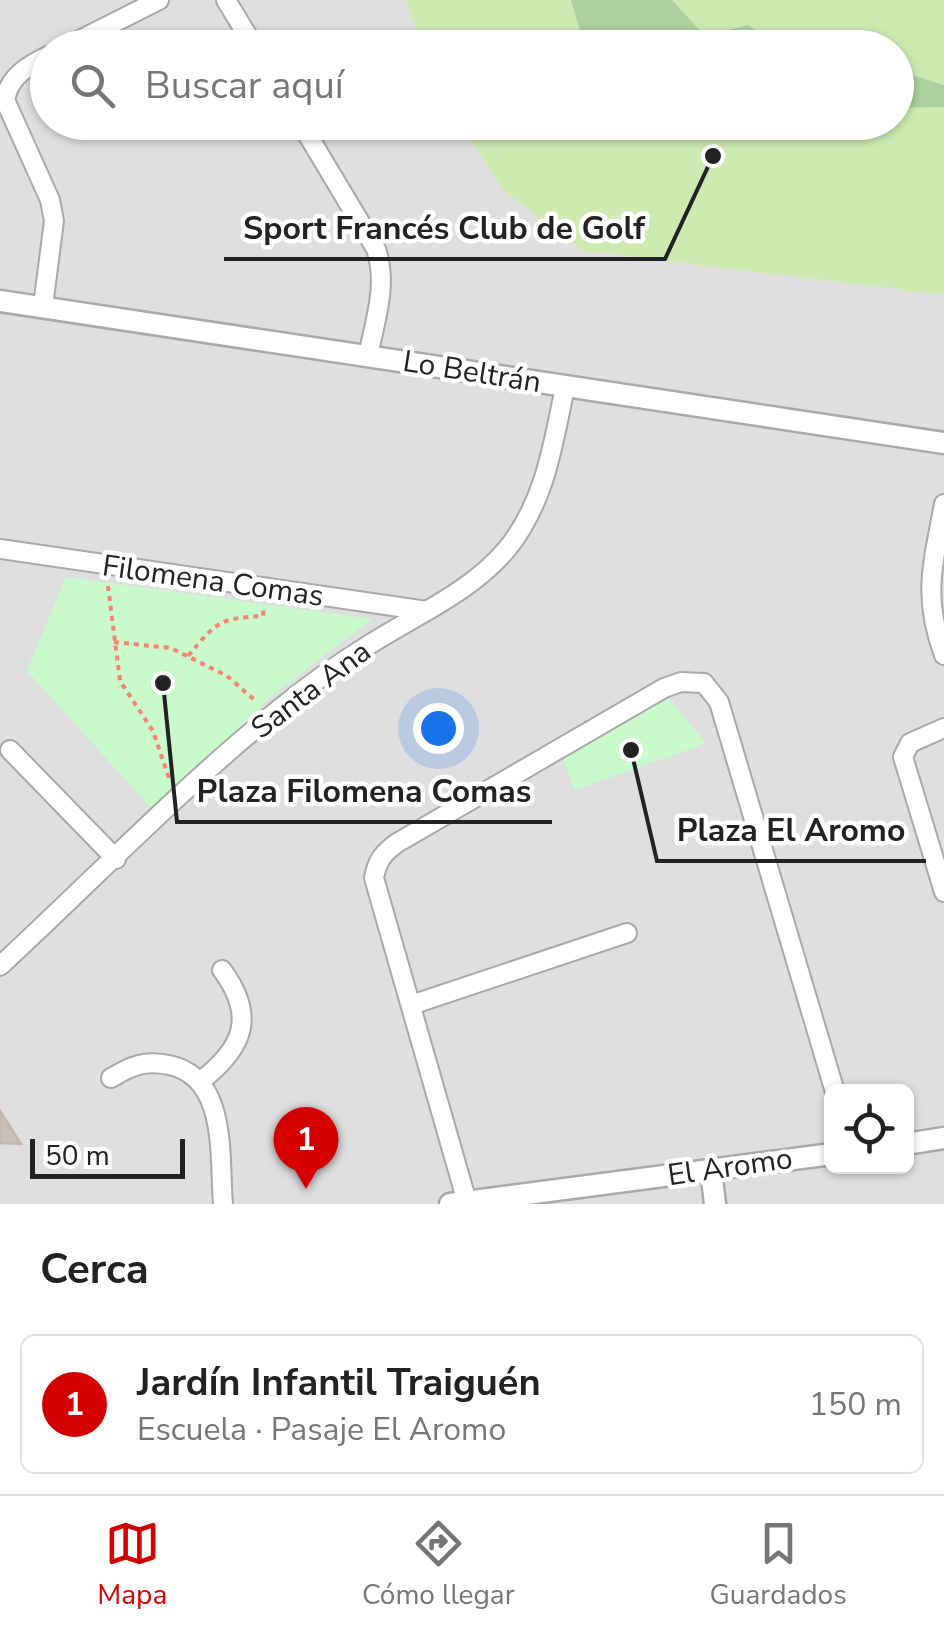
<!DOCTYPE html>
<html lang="es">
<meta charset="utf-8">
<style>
body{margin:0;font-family:"Nunito Sans",sans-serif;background:#f6f6f6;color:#222}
.controls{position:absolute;right:30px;bottom:30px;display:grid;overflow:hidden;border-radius:15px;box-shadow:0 2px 8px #0004}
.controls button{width:90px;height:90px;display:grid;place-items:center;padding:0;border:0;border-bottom:2px solid #e0e0e0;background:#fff;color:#222;font:50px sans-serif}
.scale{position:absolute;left:30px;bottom:25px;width:155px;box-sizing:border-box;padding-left:10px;border:5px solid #222;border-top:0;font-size:28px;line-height:35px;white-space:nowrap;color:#222;-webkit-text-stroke:8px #fff;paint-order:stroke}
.you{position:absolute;left:438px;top:728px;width:35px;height:35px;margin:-25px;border:8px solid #fff;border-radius:50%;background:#1a73e8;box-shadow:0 0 0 15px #1a73e833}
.badge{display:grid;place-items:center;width:65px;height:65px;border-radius:50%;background:#d40000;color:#fff;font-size:32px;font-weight:700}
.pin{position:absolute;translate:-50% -82px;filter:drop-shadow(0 2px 5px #0008)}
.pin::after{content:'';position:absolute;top:52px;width:35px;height:30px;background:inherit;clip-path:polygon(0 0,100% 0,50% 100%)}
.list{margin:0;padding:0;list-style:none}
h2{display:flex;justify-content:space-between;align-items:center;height:130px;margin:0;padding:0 40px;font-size:42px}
h2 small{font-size:32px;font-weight:400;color:#767676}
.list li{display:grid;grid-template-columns:65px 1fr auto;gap:30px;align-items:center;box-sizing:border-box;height:140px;margin:0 20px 20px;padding:0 20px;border:2px solid #e0e0e0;border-radius:15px}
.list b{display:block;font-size:38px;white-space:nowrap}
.list p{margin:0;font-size:32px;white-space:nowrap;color:#767676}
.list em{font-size:32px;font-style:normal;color:#767676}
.icon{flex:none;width:55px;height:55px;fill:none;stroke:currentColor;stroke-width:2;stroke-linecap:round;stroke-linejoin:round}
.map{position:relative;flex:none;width:944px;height:1204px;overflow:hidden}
.search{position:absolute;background:#fff;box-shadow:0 2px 8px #0004;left:30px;right:30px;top:30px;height:110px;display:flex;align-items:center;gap:25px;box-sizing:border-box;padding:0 35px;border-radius:55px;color:#767676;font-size:38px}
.sheet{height:290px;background:#fff}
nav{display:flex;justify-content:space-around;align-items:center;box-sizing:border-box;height:140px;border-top:2px solid #e0e0e0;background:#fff;font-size:28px;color:#767676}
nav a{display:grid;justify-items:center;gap:5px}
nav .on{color:#d40000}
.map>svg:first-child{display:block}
.residential{fill:#e0dfdf;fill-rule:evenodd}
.grass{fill:#cdebb0}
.forest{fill:#add19e}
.park{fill:#c8facc}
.building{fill:#c7bfb8;stroke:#c4b6ab;stroke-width:2.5}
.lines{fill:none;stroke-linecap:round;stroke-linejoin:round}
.minor-casing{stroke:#a9a9a9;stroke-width:22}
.tertiary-casing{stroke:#a9a9a9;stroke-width:25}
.path{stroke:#fa8072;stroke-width:4;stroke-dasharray:5 5;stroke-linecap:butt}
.minor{stroke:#fff;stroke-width:18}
.tertiary{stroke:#fff;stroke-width:20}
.labels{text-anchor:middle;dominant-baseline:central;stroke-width:9;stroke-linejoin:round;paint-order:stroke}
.street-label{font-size:30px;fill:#222;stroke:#fff}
.leader{fill:none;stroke:#222;stroke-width:4}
.callout-dot{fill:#222;stroke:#fff;stroke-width:4}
.callout-label{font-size:32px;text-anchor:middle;font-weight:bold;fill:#222;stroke:#fff;stroke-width:9;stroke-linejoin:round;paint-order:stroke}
</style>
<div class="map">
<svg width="944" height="1204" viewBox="0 0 944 1204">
<rect width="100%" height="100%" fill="#f2efe9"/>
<path class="residential" d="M 0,0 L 405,0 L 424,47 L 48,48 L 48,122 L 460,123 L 503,190 L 583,251 L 944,295 L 944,1204 L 0,1204 ZM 832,1092 L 906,1092 L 906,1166 L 832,1166 Z"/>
<path class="grass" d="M 405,0 L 944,0 L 944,295 L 583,251 L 503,190 L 460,123 L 896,122 L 896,48 L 424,47 Z"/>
<path class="forest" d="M 571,0 L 672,0 L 705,36 L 748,25 L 780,47 L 594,47 L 580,31 Z
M 896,70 L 944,85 L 944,107 L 897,108 Z"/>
<path class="park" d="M 66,577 L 372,619 L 273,695 L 154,811 L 27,671 Z
M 669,699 L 706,743 L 575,790 L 562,757 Z"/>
<path class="building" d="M 0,1111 L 21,1144 L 0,1143 Z"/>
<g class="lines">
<g class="minor-casing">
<path id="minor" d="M 226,0 L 255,48
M 64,48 L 159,0
M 300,122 L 376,249 C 388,285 375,320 368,356
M 43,306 L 54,221 L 50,200 L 5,100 C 9,77 27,66 48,56
M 944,504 C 933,564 922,596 944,655
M 0,549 L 427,611
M 944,728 L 910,743 L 903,757 L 944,892
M 10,750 L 116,859
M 0,966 C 92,881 180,789 278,710 C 305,688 335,666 364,648 C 413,616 469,594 507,549 C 545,502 553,445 565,387
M 411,1005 L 627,933
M 111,1078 C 131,1066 144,1060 169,1065 C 228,1077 219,1156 223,1204
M 202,1080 C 244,1047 256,1016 222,970
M 467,1202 L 374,878 C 377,861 383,853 397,843 L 664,688 L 681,682 L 704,683 L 719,702 L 835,1092"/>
</g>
<g class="tertiary-casing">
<path id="tertiary" d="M 0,301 L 944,443
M 906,1144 L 944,1138
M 711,1170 L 715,1204
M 450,1204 L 832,1154"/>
</g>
<path class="path" d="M 108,586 L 120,681 L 153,731 L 169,778
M 114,642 L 171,648 L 227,676 L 257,702
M 188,656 C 216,623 218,618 263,616 L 264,606"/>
<use href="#minor" class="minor"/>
<use href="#tertiary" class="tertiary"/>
</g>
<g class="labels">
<g class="street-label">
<text transform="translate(472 372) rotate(9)">Lo Beltrán</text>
<text transform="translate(213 581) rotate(8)">Filomena Comas</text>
<text transform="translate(311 690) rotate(-37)">Santa Ana</text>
<text transform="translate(730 1167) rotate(-8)">El Aromo</text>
</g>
</g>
<path class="leader" d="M713 156L665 259H224M163 683L177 822H552M631 750L657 861H926"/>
<g class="callout-dot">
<circle cx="713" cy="156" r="10"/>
<circle cx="163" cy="683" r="10"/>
<circle cx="631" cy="750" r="10"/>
</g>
<g class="callout-label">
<text x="444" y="239">Sport Francés Club de Golf</text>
<text x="364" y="802">Plaza Filomena Comas</text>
<text x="791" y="841">Plaza El Aromo</text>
</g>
</svg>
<div class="controls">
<button><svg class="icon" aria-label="locate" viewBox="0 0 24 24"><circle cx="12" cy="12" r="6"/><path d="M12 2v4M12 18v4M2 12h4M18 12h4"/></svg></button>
</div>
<div class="scale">50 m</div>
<div class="you"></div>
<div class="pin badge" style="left:306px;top:1189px">1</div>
<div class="search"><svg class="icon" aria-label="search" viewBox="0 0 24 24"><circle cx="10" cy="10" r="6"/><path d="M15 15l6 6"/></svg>Buscar aquí</div>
</div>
<section class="sheet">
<h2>Cerca<small></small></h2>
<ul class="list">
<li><span class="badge">1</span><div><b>Jardín Infantil Traiguén</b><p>Escuela · Pasaje El Aromo</p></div><em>150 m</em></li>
</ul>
</section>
<nav>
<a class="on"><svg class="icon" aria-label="map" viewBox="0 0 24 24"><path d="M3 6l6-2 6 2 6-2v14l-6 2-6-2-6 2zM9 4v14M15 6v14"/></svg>Mapa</a>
<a><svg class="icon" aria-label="directions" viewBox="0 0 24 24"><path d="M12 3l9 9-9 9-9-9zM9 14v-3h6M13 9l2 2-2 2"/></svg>Cómo llegar</a>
<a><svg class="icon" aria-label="saved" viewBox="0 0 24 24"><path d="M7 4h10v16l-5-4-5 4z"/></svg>Guardados</a>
</nav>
